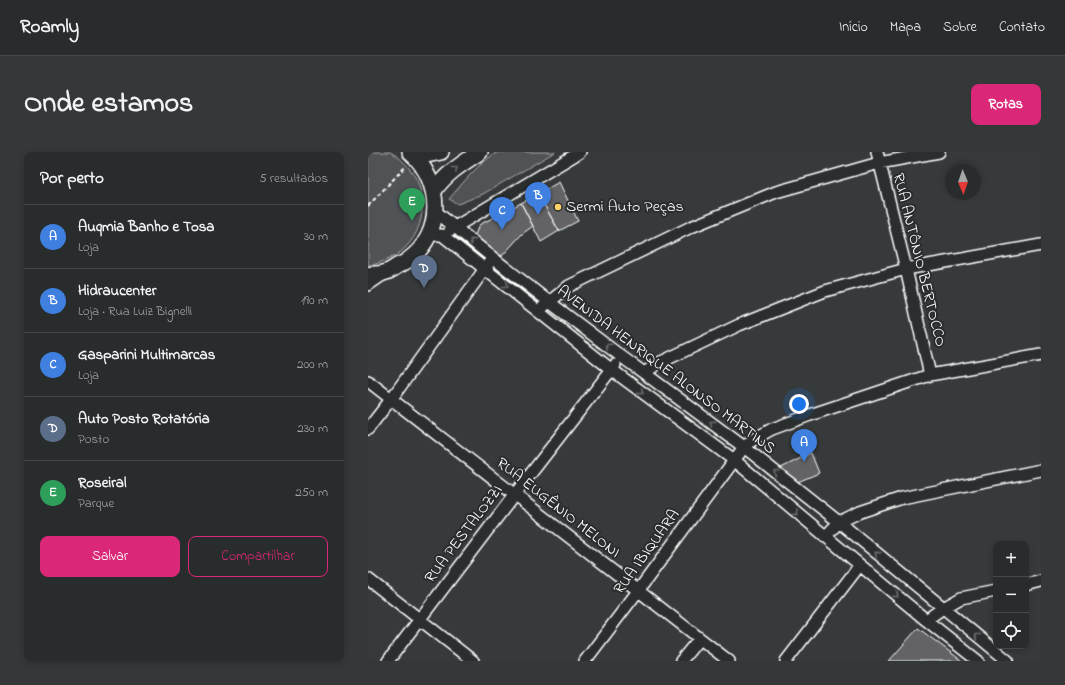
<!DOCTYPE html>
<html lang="pt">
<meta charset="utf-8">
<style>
body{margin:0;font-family:"Indie Flower",sans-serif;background:#353838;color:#f1f3f6}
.controls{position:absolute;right:12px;bottom:12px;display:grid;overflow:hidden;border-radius:8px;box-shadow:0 2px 6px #0003}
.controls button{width:36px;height:36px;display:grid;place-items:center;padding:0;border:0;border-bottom:1px solid #454848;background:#292c2c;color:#f1f3f6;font:20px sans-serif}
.compass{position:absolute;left:577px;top:12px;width:36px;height:36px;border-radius:50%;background:#292c2c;box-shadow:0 2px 6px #0003;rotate:178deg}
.you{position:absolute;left:431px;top:252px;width:14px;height:14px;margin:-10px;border:3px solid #fff;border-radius:50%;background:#1a73e8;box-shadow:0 0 0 6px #1a73e833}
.badge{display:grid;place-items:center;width:26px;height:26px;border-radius:50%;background:#db2777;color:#fff;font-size:13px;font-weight:700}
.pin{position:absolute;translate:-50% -33px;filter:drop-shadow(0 1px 2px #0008)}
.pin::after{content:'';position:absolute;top:21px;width:14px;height:12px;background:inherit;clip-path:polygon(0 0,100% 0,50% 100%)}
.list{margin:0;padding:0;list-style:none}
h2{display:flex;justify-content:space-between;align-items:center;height:52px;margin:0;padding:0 16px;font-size:17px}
h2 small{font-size:13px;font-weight:400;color:#a5a7a9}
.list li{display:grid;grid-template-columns:26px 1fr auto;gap:12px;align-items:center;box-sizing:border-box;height:64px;padding:0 16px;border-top:1px solid #454848}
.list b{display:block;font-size:15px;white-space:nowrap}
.list p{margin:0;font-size:13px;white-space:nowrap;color:#a5a7a9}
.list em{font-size:13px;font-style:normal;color:#a5a7a9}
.actions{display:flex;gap:8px;padding:12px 16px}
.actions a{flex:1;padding:9px 0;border:1px solid #db2777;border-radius:8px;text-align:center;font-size:14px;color:#db2777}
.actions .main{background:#db2777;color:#fff}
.icon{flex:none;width:22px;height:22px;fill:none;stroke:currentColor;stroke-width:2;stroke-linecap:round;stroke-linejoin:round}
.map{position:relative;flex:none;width:673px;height:509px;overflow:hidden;border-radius:8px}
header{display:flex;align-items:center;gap:24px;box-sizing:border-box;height:56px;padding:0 20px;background:#292c2c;border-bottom:1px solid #454848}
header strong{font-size:19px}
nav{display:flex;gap:22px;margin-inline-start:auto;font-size:14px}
.intro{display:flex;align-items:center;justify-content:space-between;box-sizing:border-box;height:96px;padding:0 24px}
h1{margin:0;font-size:28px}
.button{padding:10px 18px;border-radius:8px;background:#db2777;color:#fff;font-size:14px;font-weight:700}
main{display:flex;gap:24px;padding:0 24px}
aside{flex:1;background:#292c2c;border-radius:8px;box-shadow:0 2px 6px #0003}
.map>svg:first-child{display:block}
.green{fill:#505354;stroke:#a8a9aa}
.building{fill:#636465;stroke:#fff}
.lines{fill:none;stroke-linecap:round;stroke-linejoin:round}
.street-casing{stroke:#fff;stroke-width:14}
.secondary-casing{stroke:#fff;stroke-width:18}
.path{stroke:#fff;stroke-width:2;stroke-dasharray:4 3;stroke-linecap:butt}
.street{stroke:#2a2d2e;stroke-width:11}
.secondary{stroke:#2a2d2e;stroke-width:15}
.oneway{stroke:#6a6c6d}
.poi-dot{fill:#ffd166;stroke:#2a2d2e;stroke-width:1.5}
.labels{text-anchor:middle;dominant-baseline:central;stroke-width:4;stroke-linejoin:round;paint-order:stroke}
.poi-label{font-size:16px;fill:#fff;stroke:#2a2d2e;text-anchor:start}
.street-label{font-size:16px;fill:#fff;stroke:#2a2d2e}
</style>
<header>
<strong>Roamly</strong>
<nav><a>Início</a><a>Mapa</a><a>Sobre</a><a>Contato</a></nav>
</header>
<div class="intro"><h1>Onde estamos</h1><a class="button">Rotas</a></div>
<main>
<aside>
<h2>Por perto<small>5 resultados</small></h2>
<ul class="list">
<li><span class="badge" style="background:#3f7fe0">A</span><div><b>Auqmia Banho e Tosa</b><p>Loja</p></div><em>30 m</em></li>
<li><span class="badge" style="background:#3f7fe0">B</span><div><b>Hidraucenter</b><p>Loja · Rua Luiz Bignelli</p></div><em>190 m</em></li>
<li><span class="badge" style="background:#3f7fe0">C</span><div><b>Gasparini Multimarcas</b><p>Loja</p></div><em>200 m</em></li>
<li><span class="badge" style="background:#5c6f8a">D</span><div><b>Auto Posto Rotatória</b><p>Posto</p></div><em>230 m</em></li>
<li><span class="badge" style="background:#2e9e5b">E</span><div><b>Roseiral</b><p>Parque</p></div><em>250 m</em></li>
</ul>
<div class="actions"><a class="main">Salvar</a><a>Compartilhar</a></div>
</aside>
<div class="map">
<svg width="673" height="509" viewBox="0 0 673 509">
<rect width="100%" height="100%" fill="#373a3b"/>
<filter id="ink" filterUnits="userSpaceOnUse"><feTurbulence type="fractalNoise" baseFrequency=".025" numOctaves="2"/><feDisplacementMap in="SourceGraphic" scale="8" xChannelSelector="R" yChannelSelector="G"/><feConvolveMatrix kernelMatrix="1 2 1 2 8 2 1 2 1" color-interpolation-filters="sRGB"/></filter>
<g filter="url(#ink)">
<path class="green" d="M 0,0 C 6,0 16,0 22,0 C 29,3 36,10 41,16 C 65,45 56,91 21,107 C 14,110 7,113 0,113 Z
M 130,0 L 187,0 L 115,42 L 90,52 L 81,47 C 95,31 111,10 130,0 Z"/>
<path class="building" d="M 191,30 L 210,69 L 191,79 L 170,42 Z
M 170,42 L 191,79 L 173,90 L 153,51 Z
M 153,51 L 165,74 L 154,82 L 134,104 L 115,94 L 107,83 L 111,73 Z
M 443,301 L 451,321 L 425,332 L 407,319 Z
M 550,476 L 594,509 L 521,509 Z"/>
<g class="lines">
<g class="street-casing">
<path id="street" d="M 509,0 L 538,117 L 562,223
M 67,59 L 125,106 L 180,149 L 254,205 L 276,221 L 376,295 L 471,370 L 640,509
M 82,78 L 212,0
M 61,83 L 74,83 L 244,218 L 366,308 L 558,468 L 610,509
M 0,133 L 16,122
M 175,155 L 201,134 L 323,75 L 408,40 L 511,11 L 571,0
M 276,221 L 291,211 L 371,173 L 457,139 L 538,117 L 673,93
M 0,229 L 361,509
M 0,277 L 24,246 L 121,111
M 457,385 L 471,370 L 492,360 L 534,346 L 673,318
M 0,427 L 105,509
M 658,433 L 673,429
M 558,468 L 575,456 L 593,446 L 628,439
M 20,509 L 147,342 L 247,213
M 217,509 L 270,439 L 376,295 L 386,287 L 404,277 L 442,263 L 562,223 L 673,203
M 313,509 L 331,487
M 418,509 L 492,413"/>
</g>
<g class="secondary-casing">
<path id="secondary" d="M 47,5 L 54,4 L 73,0
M 66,39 C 77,22 95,11 112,0
M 0,123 C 5,122 11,122 15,121 C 20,120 25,117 29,114 C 33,112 37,111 40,108 C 77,82 74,28 42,0"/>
</g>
<path class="path" d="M 0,54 L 38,14"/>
<use href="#street" class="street"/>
<use href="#secondary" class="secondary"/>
</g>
<defs><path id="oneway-chevron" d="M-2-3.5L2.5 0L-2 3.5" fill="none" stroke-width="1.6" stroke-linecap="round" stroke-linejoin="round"/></defs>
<g class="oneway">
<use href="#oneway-chevron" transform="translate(87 17) rotate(-38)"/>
<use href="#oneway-chevron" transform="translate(104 89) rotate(-140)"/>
<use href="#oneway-chevron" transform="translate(138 133) rotate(39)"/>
<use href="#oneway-chevron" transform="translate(240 194) rotate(-143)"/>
<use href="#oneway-chevron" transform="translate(273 240) rotate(37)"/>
<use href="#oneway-chevron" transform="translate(344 271) rotate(-143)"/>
<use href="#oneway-chevron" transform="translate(408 320) rotate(-142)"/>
<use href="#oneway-chevron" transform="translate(428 361) rotate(40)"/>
<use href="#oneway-chevron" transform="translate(509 402) rotate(-140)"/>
<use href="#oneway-chevron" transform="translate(528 443) rotate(40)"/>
<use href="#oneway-chevron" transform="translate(609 484) rotate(-141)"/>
</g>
</g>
<circle class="poi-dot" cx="190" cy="55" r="4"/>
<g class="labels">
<g class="poi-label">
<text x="198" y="55">Sermi Auto Peças</text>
</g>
<g class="street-label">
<text transform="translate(551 108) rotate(76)">RUA ANTÔNIO BERTOCCO</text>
<text transform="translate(298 218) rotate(37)">AVENIDA HENRIQUE ALONSO MARTINS</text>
<text transform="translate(190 356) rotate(38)">RUA EUGÊNIO MELONI</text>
<text transform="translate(96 382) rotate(-53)">RUA PESTALOZZI</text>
<text transform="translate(279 400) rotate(-54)">RUA IBIQUARA</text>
</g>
</g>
</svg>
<div class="controls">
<button>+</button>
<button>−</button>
<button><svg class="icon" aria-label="locate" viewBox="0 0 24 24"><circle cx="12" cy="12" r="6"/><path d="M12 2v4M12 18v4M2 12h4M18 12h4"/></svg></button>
</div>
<svg class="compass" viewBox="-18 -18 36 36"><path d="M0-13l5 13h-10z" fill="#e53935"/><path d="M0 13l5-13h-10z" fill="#a5a7a9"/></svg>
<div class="you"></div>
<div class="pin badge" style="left:436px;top:310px;background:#3f7fe0">A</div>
<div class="pin badge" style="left:170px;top:63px;background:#3f7fe0">B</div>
<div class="pin badge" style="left:134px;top:78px;background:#3f7fe0">C</div>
<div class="pin badge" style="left:56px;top:136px;background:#5c6f8a">D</div>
<div class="pin badge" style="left:44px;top:69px;background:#2e9e5b">E</div>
</div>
</main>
